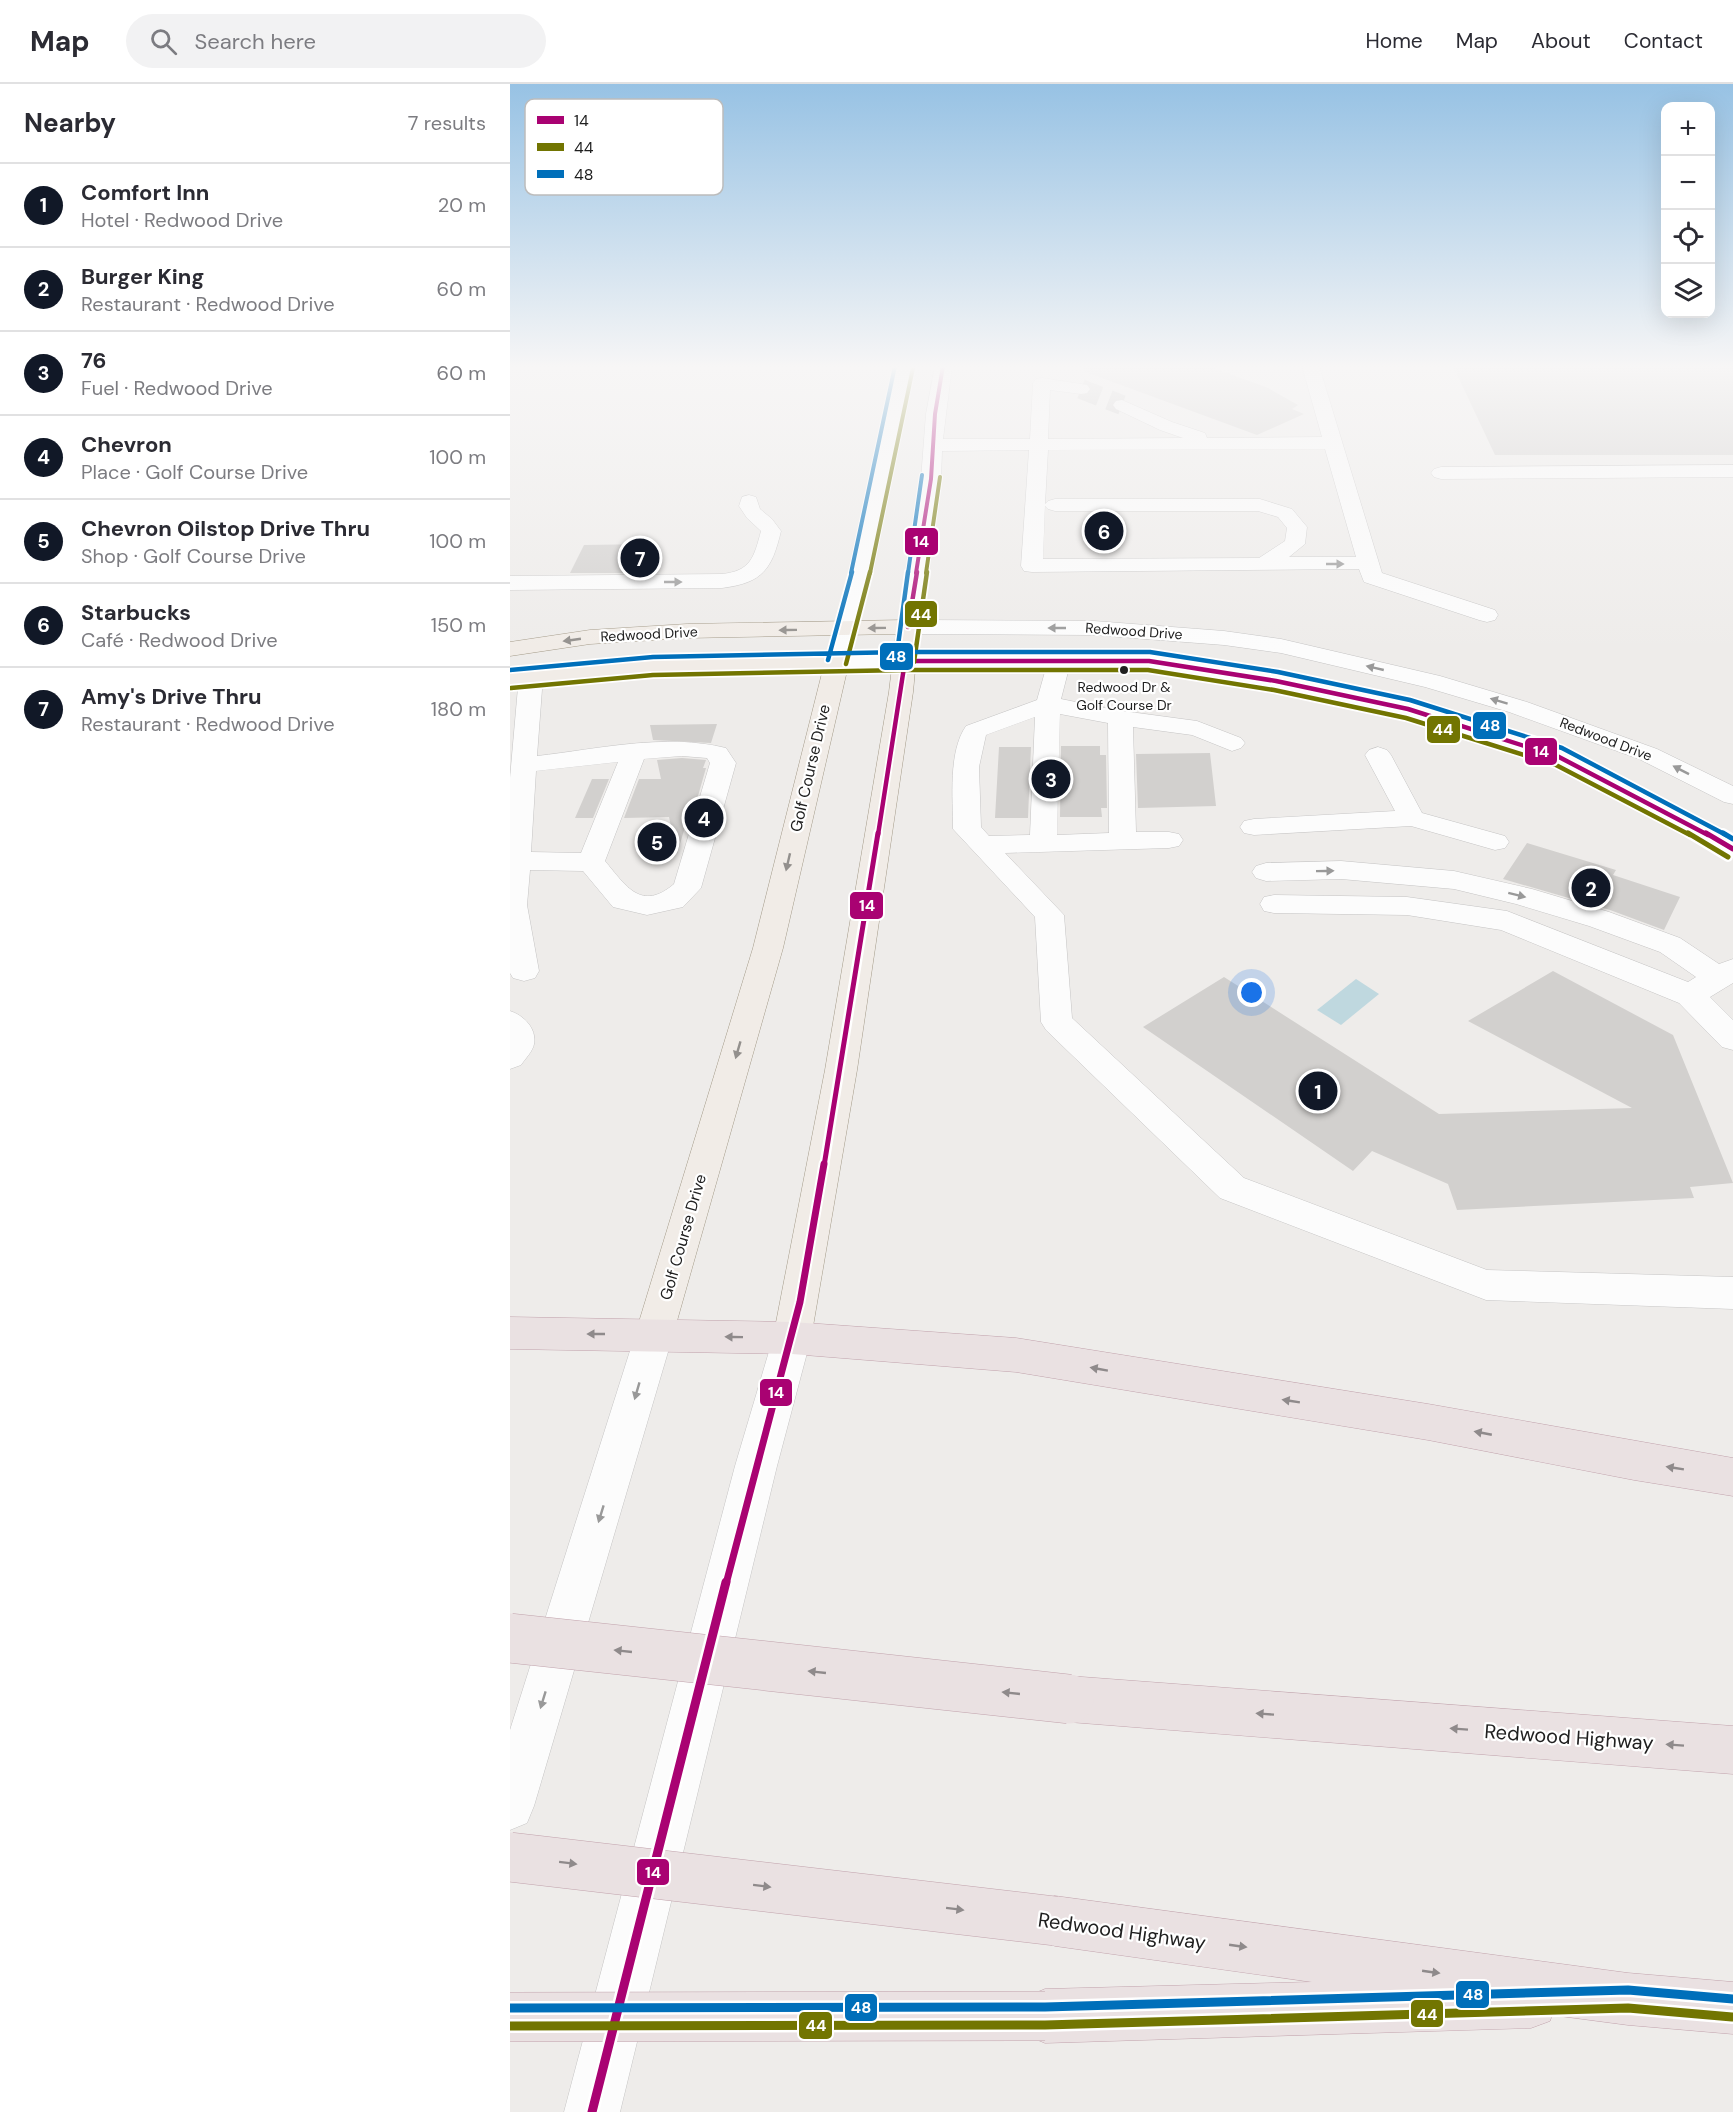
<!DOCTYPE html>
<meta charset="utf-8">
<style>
body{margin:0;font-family:"DM Sans",sans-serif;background:#f2f2f3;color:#2b2b33}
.controls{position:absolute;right:18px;top:18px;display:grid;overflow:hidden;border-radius:12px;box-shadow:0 6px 24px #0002}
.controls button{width:54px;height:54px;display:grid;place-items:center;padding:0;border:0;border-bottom:2px solid #e1e1e2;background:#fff;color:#2b2b33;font:30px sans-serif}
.you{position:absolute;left:742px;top:909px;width:21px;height:21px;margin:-15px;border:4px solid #fff;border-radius:50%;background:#1a73e8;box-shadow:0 0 0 9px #1a73e833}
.badge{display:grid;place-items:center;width:39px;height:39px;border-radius:50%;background:#111827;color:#fff;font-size:20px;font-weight:700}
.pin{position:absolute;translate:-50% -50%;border:3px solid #fff;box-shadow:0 2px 6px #0006}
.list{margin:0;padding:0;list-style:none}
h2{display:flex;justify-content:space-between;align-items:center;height:78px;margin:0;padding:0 24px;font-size:26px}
h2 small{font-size:20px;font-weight:400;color:#7c7c81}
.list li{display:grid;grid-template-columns:39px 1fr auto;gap:18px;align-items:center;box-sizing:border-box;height:84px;padding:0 24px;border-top:2px solid #e1e1e2}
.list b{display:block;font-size:22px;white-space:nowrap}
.list p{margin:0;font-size:20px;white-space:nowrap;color:#7c7c81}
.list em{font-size:20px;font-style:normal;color:#7c7c81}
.icon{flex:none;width:33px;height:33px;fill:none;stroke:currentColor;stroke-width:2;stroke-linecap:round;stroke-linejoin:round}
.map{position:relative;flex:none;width:1223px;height:2028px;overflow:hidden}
header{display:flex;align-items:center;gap:36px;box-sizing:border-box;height:84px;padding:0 30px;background:#fff;border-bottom:2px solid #e1e1e2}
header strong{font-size:28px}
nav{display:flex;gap:33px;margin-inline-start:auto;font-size:21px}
.search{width:420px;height:54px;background:#f2f2f3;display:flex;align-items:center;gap:15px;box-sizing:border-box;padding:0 21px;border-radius:33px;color:#7c7c81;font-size:22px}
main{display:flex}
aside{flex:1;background:#fff}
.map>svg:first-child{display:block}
.water{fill:#bfd8df}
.building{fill:#d2d0ce}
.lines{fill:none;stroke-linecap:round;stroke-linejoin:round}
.minor-tunnel{stroke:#c5c3c2;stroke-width:20;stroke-dasharray:20 10;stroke-linecap:butt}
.minor-casing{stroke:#c5c4c4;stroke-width:1}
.major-casing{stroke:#a39a88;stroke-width:1}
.highway-casing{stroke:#c1a2ac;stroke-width:1}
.minor{fill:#fcfcfc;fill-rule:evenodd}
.major{fill:#f1ece7;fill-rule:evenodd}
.highway{fill:#eae1e2;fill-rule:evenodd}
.highway-bridge-casing{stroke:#c1a2ac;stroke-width:50;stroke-linecap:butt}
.highway-bridge{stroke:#eae1e2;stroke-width:49}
.bus-1-far4-casing{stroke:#fff;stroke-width:6}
.bus-1-far3-casing{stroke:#fff;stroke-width:8}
.bus-1-far2-casing{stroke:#fff;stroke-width:10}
.bus-1-far1-casing{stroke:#fff;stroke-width:11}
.bus-1-casing{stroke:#fff;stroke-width:14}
.bus-2-far3-casing{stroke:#fff;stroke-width:6}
.bus-2-far2-casing{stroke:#fff;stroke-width:8}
.bus-2-far1-casing{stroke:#fff;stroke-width:10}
.bus-2-casing{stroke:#fff;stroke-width:14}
.bus-3-far3-casing{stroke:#fff;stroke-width:6}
.bus-3-far2-casing{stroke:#fff;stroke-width:8}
.bus-3-far1-casing{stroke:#fff;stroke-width:10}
.bus-3-casing{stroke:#fff;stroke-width:14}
.bus-1-far4{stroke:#a90272;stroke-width:4}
.bus-1-far3{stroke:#a90272;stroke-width:4.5}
.bus-1-far2{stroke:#a90272;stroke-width:5}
.bus-1-far1{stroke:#a90272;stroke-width:7}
.bus-1{stroke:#a90272;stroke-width:9}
.bus-2-far3{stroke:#727501;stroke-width:4}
.bus-2-far2{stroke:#727501;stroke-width:4.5}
.bus-2-far1{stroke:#727501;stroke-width:5}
.bus-2{stroke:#727501;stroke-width:9}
.bus-3-far3{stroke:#006fba;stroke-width:4}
.bus-3-far2{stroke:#006fba;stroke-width:4.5}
.bus-3-far1{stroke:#006fba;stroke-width:5}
.bus-3{stroke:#006fba;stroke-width:9}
.oneway{fill:#999}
.oneway2{fill:#93908d}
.oneway3{fill:#8f8a8b}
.bus-dot{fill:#202020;stroke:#fff;stroke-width:2}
.labels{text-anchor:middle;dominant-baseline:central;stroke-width:4.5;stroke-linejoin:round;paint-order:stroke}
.far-street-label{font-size:14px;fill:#202020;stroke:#fff}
.bus-label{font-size:14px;fill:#202020;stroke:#fff}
.street-label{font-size:16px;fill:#202020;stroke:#fff}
.near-street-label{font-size:20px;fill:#202020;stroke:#fff}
.key{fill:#fff;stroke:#bcbcbc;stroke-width:1.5}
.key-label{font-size:16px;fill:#202020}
.line-badge{stroke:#fff;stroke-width:2}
.badge-label{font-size:16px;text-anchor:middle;font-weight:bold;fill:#fff}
</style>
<header>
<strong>Map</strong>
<div class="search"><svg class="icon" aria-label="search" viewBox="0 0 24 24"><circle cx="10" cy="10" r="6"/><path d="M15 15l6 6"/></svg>Search here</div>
<nav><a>Home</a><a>Map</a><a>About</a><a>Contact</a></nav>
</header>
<main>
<aside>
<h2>Nearby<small>7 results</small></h2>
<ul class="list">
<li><span class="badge">1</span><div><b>Comfort Inn</b><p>Hotel · Redwood Drive</p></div><em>20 m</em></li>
<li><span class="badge">2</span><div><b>Burger King</b><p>Restaurant · Redwood Drive</p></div><em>60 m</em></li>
<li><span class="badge">3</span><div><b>76</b><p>Fuel · Redwood Drive</p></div><em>60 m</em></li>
<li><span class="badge">4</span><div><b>Chevron</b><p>Place · Golf Course Drive</p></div><em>100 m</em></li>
<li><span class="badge">5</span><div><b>Chevron Oilstop Drive Thru</b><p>Shop · Golf Course Drive</p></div><em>100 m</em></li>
<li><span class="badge">6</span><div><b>Starbucks</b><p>Café · Redwood Drive</p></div><em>150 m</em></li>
<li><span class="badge">7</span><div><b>Amy's Drive Thru</b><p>Restaurant · Redwood Drive</p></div><em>180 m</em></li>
</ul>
</aside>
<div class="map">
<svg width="1223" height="2028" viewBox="0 0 1223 2028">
<rect width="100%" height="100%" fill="#eeecea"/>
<path class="water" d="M 846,895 L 869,910 L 831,941 L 807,926 Z"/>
<path class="building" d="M 574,282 L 699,282 L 758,304 L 788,321 L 782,325 L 794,330 L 747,351 L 573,287 Z
M 943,282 L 1223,282 L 1223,371 L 985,371 Z
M 140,460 L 128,489 L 60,489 L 74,461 Z
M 207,640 L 201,659 L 143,656 L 140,641 Z
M 551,662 L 590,662 L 590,671 L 596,671 L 597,724 L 591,724 L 592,733 L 550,733 Z
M 489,663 L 521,663 L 518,734 L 485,734 Z
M 700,669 L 706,722 L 628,724 L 626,670 Z
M 172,674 L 196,676 L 193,684 L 196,684 L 182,733 L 178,733 L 167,770 L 159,733 L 114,734 L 129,695 L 151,695 L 147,676 Z
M 82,695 L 99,695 L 83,734 L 65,734 Z
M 1017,759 L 1106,786 L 1103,791 L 1170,813 L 1154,846 L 1100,826 L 993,795 Z
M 1043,887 L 1163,951 L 1223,1099 L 1180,1103 L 1184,1114 L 947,1126 L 938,1100 L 862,1067 L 843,1087 L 633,943 L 714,893 L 929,1030 L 1122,1024 L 958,937 Z"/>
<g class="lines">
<path class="minor-tunnel" d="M 571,305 L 612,321"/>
<g class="minor-casing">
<path id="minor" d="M 386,282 L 403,282 L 357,512 L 341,571 L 639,570 L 766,590 L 907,620 L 1058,668 L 1223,753 L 1223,774 L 1213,771 L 1168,745 L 1040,678 L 892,631 L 766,604 L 639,584 L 559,584 L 551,615 L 605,626 L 687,637 L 731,654 L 735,659 L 731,664 L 722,667 L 682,651 L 623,643 L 626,748 L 659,748 L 669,750 L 673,756 L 669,762 L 659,764 L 495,769 L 554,831 L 562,934 L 734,1094 L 977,1186 L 1223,1193 L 1223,1225 L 976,1216 L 710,1114 L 536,946 L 531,938 L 525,833 L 443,745 C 443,714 438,668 456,642 L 527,616 L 536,584 L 327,585 L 319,583 L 315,578 L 335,512 ZM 550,630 L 598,639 L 599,749 L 547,751 ZM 525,633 L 520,751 L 479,752 L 471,743 L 469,683 L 476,651 Z
M 425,282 L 442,282 L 433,355 L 520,355 L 523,299 L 526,295 L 532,294 L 571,300 L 577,301 L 580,305 L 577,309 L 571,310 L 540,306 L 538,355 L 673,354 L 650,346 L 606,325 L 603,321 L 606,317 L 612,316 L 662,338 L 695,349 L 697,354 L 812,353 L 792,282 L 809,282 L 872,489 L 985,526 L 988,531 L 985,536 L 977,538 L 969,536 L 854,498 L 849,485 L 522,488 L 514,487 L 511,482 L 519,366 L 432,367 L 431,395 L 410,536 L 584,537 L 714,547 L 771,555 L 930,592 L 1017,618 L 1147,665 L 1223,702 L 1223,720 L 1214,718 L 1129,675 L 999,628 L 915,603 L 771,569 L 714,561 L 584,551 L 398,550 L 390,548 L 387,543 L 411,395 L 416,330 ZM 815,365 L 846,473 L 779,473 L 795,460 L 797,443 L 782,425 L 750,415 L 545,415 L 538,417 L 535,420 L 538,366 ZM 535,422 L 538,425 L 545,427 L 748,427 L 768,433 L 777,444 L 775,457 L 749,474 L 533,475 Z
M 1223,381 L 1223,393 L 931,395 L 924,393 L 921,389 L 924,385 L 931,383 Z
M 239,411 L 246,413 L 250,425 L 262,435 L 271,447 C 262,485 253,499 212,504 L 0,506 L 0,492 L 212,490 C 241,487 244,473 251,447 L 237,434 L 229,422 L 232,413 Z
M 21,585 L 29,587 L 33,592 L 27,672 C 89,665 155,649 216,664 L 226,679 L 191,804 L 173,823 L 137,831 L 103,823 L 73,787 L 20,786 L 17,821 L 29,887 L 25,894 L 14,897 L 3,894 L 0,889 L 0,694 L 9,592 L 13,587 ZM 172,672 L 197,674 L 200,679 L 164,800 C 131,828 116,802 95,777 L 134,675 ZM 108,678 L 71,769 L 21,768 L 26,687 Z
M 868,663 L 877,666 L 881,671 L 912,729 L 995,752 L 999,758 L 995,764 L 985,766 L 901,742 L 744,751 L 734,749 L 730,743 L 734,737 L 744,735 L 885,727 L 855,671 L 859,666 Z
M 831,777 L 944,787 L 1022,805 L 1099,828 L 1170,854 L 1209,880 L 1223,875 L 1223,899 L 1200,913 L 1223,936 L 1223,966 L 1212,963 L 1169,919 L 991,846 L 897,831 L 764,829 L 754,827 L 750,820 L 754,813 L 764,811 L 897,813 L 997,827 L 1178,898 L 1186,893 L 1150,868 L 1079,842 L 1006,820 L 944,805 L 831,795 L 756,797 L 746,794 L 742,788 L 746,782 L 756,779 Z
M 0,927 C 13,931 27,944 24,960 C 23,967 15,975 11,981 L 0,985 Z
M 144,1235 L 157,1239 L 163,1251 L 24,1722 L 17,1739 L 0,1746 L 0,1646 L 125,1251 L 131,1239 Z
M 282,1238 L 296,1242 L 301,1254 L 267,1382 L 110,2028 L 54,2028 L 225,1382 L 263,1254 L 268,1242 Z"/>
</g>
<g class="major-casing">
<path id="major" d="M 398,536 L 406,538 L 409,543 L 403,608 L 347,986 L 301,1254 L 296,1266 L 282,1270 L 268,1266 L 263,1254 L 315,986 L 379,608 L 386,550 L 177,554 L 80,560 L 0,572 L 0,558 L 80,546 L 177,540 Z
M 327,571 L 335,573 L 339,578 L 273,864 L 163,1251 L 157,1263 L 144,1267 L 131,1263 L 125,1251 L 243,864 L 313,585 L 143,589 L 0,602 L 0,588 L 143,575 Z"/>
</g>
<g class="highway-casing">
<path id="highway" d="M 0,1233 L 282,1238 L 506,1254 L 918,1320 L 1223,1374 L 1223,1412 L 1124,1396 L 918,1356 L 506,1288 L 282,1270 L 0,1265 Z
M 559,1592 L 1223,1642 L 1223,1690 L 559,1638 L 543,1631 L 536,1615 L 543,1599 Z
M 545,1812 L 1118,1889 L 1223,1898 L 1223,1950 L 1118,1941 L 1042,1931 L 1040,1937 L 1021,1944 L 535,1959 L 516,1951 L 508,1932 L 516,1913 L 535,1905 L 802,1898 L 545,1862 L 527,1855 L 520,1837 L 527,1819 Z"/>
</g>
<use href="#minor" class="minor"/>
<use href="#major" class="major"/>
<use href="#highway" class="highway"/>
<g class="highway-bridge-casing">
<path id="highway-bridge" d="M 0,1554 L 559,1615
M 0,1773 L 545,1837
M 0,1933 L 535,1932"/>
</g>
<use href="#highway-bridge" class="highway-bridge"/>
<g class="bus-1-far4-casing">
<path id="bus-1-far4" d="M 406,489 L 421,395 L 425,330 L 433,282"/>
</g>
<g class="bus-1-far3-casing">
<path id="bus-1-far3" d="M 398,543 L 407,488
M 395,577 L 639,577 L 766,597 L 898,625 L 1049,673 L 1198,751
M 368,751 L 395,577"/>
</g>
<g class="bus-1-far2-casing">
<path id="bus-1-far2" d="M 1196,749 L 1223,765
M 314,1082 L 368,749"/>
</g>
<g class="bus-1-far1-casing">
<path id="bus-1-far1" d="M 216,1500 L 290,1218 L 314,1080"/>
</g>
<g class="bus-1-casing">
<path id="bus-1" d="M 82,2028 L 216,1498"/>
</g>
<g class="bus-2-far3-casing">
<path id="bus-2-far3" d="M 360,489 L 403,284
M 416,489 L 430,393"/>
</g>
<g class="bus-2-far2-casing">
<path id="bus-2-far2" d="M 404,578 L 417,488
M 336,580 L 360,488
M 1,604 L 143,591 L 395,586 L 638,586 L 764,606 L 896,634 L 1046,681 L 1180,751"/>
</g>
<g class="bus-2-far1-casing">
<path id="bus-2-far1" d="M 1178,749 L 1218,773"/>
</g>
<g class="bus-2-casing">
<path id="bus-2" d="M 0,1942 L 535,1941 L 1118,1924 L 1222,1933"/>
</g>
<g class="bus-3-far3-casing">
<path id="bus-3-far3" d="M 341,489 L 385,282
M 398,489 L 412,391"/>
</g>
<g class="bus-3-far2-casing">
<path id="bus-3-far2" d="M 318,576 L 342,488
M 386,576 L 398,488
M 0,586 L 143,573 L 395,568 L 640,568 L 768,588 L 900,616 L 1052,664 L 1216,751"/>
</g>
<g class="bus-3-far1-casing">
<path id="bus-3-far1" d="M 1213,749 L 1223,755"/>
</g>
<g class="bus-3-casing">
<path id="bus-3" d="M 0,1924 L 535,1923 L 1118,1906 L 1223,1915"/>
</g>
<use href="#bus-1-far4" class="bus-1-far4"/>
<use href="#bus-1-far3" class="bus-1-far3"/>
<use href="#bus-1-far2" class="bus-1-far2"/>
<use href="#bus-1-far1" class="bus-1-far1"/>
<use href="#bus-1" class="bus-1"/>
<use href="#bus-2-far3" class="bus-2-far3"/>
<use href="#bus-2-far2" class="bus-2-far2"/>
<use href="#bus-2-far1" class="bus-2-far1"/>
<use href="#bus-2" class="bus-2"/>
<use href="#bus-3-far3" class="bus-3-far3"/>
<use href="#bus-3-far2" class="bus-3-far2"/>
<use href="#bus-3-far1" class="bus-3-far1"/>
<use href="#bus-3" class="bus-3"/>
</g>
<defs><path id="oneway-solid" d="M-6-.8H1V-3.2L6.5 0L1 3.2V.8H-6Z" transform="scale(1.5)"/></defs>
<g class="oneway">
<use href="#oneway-solid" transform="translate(825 480)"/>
<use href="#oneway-solid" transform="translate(163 498)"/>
<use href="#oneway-solid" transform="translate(547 544) rotate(-180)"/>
<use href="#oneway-solid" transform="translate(865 584) rotate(-167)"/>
<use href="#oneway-solid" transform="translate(989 617) rotate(-163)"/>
<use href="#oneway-solid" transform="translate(1171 686) rotate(-153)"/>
<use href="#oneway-solid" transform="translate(815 787) rotate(-1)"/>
<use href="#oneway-solid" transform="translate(1007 811) rotate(14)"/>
<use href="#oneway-solid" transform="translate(127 1307) rotate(106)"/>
<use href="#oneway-solid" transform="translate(91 1430) rotate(107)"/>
<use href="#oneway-solid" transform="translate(33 1616) rotate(107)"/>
</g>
<g class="oneway2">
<use href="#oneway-solid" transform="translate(367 544) rotate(179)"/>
<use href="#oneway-solid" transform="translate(278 546) rotate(179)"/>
<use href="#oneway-solid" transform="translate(62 556) rotate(172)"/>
<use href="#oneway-solid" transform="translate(278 778) rotate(103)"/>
<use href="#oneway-solid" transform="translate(228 966) rotate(106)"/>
</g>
<g class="oneway3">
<use href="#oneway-solid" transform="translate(86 1250) rotate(-180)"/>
<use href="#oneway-solid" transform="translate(224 1253) rotate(-179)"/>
<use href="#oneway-solid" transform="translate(589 1285) rotate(-170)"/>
<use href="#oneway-solid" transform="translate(781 1317) rotate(-171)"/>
<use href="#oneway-solid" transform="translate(973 1349) rotate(-169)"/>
<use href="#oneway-solid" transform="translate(1165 1384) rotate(-171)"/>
<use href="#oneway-solid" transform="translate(113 1567) rotate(-174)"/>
<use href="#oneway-solid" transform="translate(307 1588) rotate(-174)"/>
<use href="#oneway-solid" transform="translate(501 1609) rotate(-174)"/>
<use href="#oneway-solid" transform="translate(755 1630) rotate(-176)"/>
<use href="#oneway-solid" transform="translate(949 1645) rotate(-176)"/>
<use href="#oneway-solid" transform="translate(1165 1661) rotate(-176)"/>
<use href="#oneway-solid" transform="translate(58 1779) rotate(7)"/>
<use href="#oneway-solid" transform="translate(252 1802) rotate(7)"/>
<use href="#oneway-solid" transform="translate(445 1825) rotate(7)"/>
<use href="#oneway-solid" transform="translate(728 1862) rotate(8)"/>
<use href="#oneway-solid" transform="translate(921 1888) rotate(8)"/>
</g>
<linearGradient id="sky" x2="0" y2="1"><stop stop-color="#97c2e4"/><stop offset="0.5" stop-color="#f7f6f6"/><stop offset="1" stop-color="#f7f6f6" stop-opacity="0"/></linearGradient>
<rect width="1223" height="566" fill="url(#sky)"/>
<circle class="bus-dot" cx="614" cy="586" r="5"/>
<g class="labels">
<g class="far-street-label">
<text transform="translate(624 547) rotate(4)">Redwood Drive</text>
<text transform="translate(139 550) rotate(-3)">Redwood Drive</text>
<text transform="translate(1096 655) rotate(21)">Redwood Drive</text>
</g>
<g class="bus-label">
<text x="614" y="603">Redwood Dr &amp;<tspan x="614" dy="18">Golf Course Dr</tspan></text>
</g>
<g class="street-label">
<text transform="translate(300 684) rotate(-77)">Golf Course Drive</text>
<text transform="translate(173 1153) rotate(-74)">Golf Course Drive</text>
</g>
<g class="near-street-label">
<text transform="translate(1059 1653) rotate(4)">Redwood Highway</text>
<text transform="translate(612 1847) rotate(8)">Redwood Highway</text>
</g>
</g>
<rect x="15" y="15" width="198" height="96" rx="9" class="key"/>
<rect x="27" y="32" width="27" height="8" fill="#a90272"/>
<rect x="27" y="59" width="27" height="8" fill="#727501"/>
<rect x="27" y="86" width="27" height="8" fill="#006fba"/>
<g class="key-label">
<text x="64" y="42">14</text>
<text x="64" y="69">44</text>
<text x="64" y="96">48</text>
</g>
<g class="line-badge">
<rect x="394" y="443" width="35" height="29" rx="6" fill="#a90272"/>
<rect x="394" y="516" width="34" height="28" rx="6" fill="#727501"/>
<rect x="369" y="558" width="35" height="29" rx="6" fill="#006fba"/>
<rect x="962" y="627" width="35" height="29" rx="6" fill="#006fba"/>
<rect x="916" y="631" width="35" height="29" rx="6" fill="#727501"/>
<rect x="1014" y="653" width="34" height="29" rx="6" fill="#a90272"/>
<rect x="339" y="807" width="35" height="29" rx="6" fill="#a90272"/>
<rect x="249" y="1294" width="34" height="29" rx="6" fill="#a90272"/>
<rect x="126" y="1774" width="34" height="28" rx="6" fill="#a90272"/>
<rect x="945" y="1896" width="35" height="29" rx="6" fill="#006fba"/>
<rect x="334" y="1909" width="34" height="29" rx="6" fill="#006fba"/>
<rect x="900" y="1915" width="34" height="29" rx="6" fill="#727501"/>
<rect x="288" y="1927" width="35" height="29" rx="6" fill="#727501"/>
</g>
<g class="badge-label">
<text x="411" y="463">14</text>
<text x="411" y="536">44</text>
<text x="386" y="578">48</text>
<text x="980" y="647">48</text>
<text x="933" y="651">44</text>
<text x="1031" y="673">14</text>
<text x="357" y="827">14</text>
<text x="266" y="1314">14</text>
<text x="143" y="1794">14</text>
<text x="963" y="1916">48</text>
<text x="351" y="1929">48</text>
<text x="917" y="1936">44</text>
<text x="306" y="1947">44</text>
</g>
</svg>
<div class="controls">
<button>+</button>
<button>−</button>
<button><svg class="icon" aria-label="locate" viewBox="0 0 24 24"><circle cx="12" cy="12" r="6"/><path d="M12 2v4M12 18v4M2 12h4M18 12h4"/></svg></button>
<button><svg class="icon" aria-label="layers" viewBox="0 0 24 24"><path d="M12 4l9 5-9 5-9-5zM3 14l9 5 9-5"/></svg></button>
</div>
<div class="you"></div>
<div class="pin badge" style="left:808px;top:1007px">1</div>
<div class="pin badge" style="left:1081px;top:804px">2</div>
<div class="pin badge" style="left:541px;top:695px">3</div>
<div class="pin badge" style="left:194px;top:734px">4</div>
<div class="pin badge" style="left:147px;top:758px">5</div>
<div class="pin badge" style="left:594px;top:447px">6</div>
<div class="pin badge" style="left:130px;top:474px">7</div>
</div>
</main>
